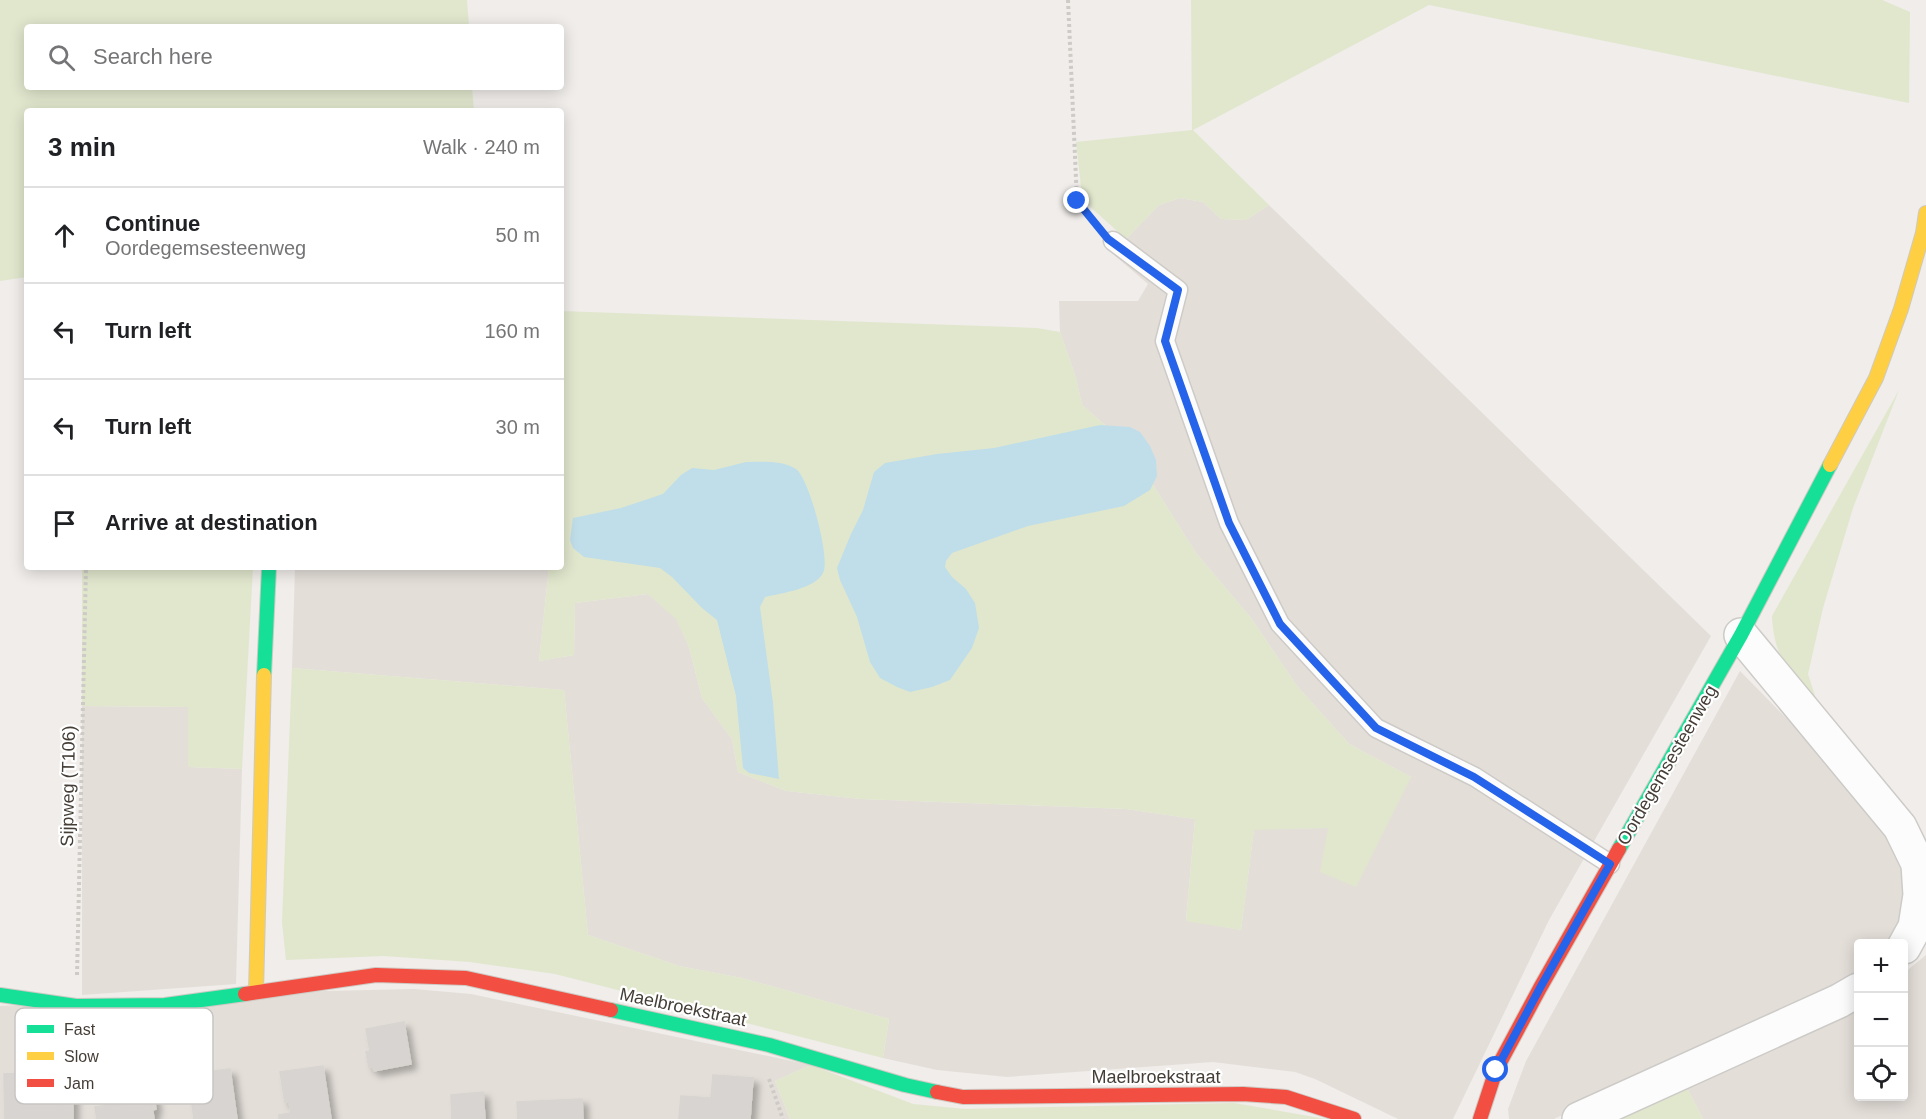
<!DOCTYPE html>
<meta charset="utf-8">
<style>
body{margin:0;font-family:Helvetica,sans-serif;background:#f6f6f6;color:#202124}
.controls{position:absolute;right:18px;bottom:18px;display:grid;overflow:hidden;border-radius:6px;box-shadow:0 3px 15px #0003}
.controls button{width:54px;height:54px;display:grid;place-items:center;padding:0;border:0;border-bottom:2px solid #e0e0e0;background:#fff;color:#202124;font:30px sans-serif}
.stop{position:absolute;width:18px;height:18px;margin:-14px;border:4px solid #2563eb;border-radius:50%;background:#fff}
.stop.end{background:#2563eb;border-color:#fff;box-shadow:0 2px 6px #0008}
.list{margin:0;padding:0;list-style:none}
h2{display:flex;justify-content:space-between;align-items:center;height:78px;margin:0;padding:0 24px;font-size:26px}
h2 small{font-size:20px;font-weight:400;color:#757577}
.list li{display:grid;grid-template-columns:39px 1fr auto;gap:18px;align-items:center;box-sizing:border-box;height:96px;padding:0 24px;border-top:2px solid #e0e0e0}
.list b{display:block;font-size:22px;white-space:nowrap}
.list p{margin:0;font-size:20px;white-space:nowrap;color:#757577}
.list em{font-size:20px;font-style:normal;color:#757577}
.icon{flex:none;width:33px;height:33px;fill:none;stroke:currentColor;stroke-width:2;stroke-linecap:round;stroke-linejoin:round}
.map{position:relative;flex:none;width:1926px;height:1119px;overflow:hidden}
.search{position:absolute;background:#fff;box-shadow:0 3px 15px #0003;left:24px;top:24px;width:540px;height:66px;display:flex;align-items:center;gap:15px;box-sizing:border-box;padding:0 21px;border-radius:6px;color:#757577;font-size:22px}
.panel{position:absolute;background:#fff;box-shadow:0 3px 15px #0003;left:24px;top:108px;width:540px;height:462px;border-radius:6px}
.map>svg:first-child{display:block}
.residential{fill:#e3ded8}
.green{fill:#e1e7cd}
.water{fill:#bfdee9}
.building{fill:#d8d4d1;stroke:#d8d4d0;stroke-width:1.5;filter:url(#shadow)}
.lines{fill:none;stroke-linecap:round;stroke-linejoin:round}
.lane-casing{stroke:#cdcbc8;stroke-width:21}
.street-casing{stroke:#cdcbc8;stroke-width:36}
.fast-casing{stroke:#cec9c2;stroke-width:16}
.slow-casing{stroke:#cec9c2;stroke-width:16}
.jam-casing{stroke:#cec9c2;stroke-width:16}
.path{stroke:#cecbc7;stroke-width:4;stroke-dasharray:3 3;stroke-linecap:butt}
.lane{stroke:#fdfcfc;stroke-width:18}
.street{stroke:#fdfcfc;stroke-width:33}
.fast{stroke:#16e098;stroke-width:14}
.slow{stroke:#ffcf43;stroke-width:14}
.jam{stroke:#f24e42;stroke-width:14}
.route{stroke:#2563eb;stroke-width:8}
.labels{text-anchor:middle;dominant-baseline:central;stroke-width:4.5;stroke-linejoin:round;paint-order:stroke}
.street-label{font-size:18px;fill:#453e37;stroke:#fff}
.key{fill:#fff;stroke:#c7c5c3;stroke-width:1.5}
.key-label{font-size:16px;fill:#453e37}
</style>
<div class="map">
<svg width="1926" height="1119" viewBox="0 0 1926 1119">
<defs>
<filter id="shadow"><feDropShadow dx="5.5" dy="5.5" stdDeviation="3" flood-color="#0004"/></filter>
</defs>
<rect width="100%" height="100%" fill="#f0edea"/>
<path class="residential" d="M 1180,198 L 1203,202 L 1221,219 L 1246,220 L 1269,205 L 1711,636 L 1549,920 L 1453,1119 L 1398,1119 L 1315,1079 L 1295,1072 L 1213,1062 L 1007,1077 L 937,1070 L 883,1058 L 889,1019 L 742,978 L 679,966 L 588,935 L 564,690 L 292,668 L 295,567 L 549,567 L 539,661 L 574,655 L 575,603 L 648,594 L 676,618 L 689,647 L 702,698 L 732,739 L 738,772 L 786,791 L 861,799 L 1126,809 L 1195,819 L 1186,920 L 1241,930 L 1254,829 L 1329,828 L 1411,777 L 1349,744 L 1297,686 L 1251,618 L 1196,553 L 1128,445 L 1082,405 L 1076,378 L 1060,332 L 1059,301 L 1138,301 L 1148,284 L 1114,255 L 1126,239 L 1159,205 Z
M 1740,671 L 1837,770 L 1899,853 L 1906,900 L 1894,935 L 1887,943 L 1858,944 L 1858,973 L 1829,988 L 1554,1119 L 1509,1119 L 1508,1109 L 1526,1061 Z
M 82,706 L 188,707 L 188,767 L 242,769 L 236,984 L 82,995 Z
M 1926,955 L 1926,1119 L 1703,1119 L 1687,1088 L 1858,1004 L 1858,1096 L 1904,1096 L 1904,973 Z
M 414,989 L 471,994 L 811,1065 L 775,1081 L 790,1119 L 0,1119 L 0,1006 L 326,991 Z"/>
<path class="green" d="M 0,0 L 467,0 L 469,27 L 27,27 L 27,87 L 472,87 L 474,111 L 27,111 L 27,277 L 0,281 Z
M 1191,0 L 1882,0 L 1910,12 L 1909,103 L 1429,5 L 1193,130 L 1269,205 L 1246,220 L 1221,219 L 1203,202 L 1180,198 L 1159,205 L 1126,239 L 1086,203 L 1081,187 L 1076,142 L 1192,130 Z
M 561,311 L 1037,328 L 1060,332 L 1076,378 L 1082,405 L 1128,445 L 1196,553 L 1251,618 L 1297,686 L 1349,744 L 1411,777 L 1356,887 L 1320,872 L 1328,828 L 1254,830 L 1241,930 L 1186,921 L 1195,819 L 1126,809 L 861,799 L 786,791 L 738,772 L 732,739 L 702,698 L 689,647 L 676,619 L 648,594 L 575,603 L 574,655 L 539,661 L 549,567 L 561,567 Z
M 1899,390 L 1853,508 L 1823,608 L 1808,674 L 1818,705 C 1791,676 1774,659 1772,616 Z
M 82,567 L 253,567 L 242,769 L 188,767 L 188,707 L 82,706 Z
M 292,668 L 564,690 L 588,935 L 679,966 L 742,978 L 889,1019 L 883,1058 L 555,974 L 470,962 L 384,956 L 286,960 L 282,922 Z
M 811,1065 L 913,1104 L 965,1109 L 1234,1103 L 1326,1119 L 790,1119 L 775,1081 Z
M 1687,1088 L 1703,1119 L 1615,1119 Z"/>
<path class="water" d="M 1100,425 L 1130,427 L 1140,432 L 1150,446 L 1156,460 L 1157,476 L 1150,490 L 1124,506 L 1028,526 L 952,553 L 946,561 L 945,567 L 952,577 L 966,589 L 975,603 L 979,628 L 972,648 L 950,680 L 932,687 L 910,692 L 897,687 L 880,678 L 870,662 L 857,617 L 840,580 L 837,568 L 851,534 L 863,510 L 874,472 L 885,463 L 937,454 L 994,448 Z
M 746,462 C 761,462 782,460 796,469 C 809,478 831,559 823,573 C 815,589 782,593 765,597 L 760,607 L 773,703 L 779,779 L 749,773 L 743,768 L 736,696 L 717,620 L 702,608 L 672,577 L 660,568 L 584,557 L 573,548 L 570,540 L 573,518 L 621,508 L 663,494 L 681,475 L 692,468 L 714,470 Z"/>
<path class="building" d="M 404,1022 L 411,1064 L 374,1071 L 373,1066 L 369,1067 L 366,1052 L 370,1051 L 366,1029 Z
M 323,1066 L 331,1119 L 279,1119 L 279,1115 L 291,1113 L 289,1101 L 285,1102 L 280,1072 Z
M 230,1069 L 237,1119 L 194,1119 L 188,1074 Z
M 58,1072 L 73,1072 L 73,1119 L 59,1119 Z
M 58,1072 L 59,1119 L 5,1119 L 4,1074 Z
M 713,1075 L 753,1078 L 750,1119 L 679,1119 L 681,1096 L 711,1098 Z
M 152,1085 L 156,1109 L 153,1110 L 151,1099 L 105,1106 L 103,1091 Z
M 483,1092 L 485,1119 L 452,1119 L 451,1095 Z
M 151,1099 L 154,1119 L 97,1119 L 95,1107 Z
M 582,1099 L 583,1119 L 518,1119 L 517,1102 Z"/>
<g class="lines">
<g class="lane-casing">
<path id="lane" d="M 1113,241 L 1178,290 L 1165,341 L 1229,523 L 1280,624 L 1376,728 L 1475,777 L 1610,864"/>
</g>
<g class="street-casing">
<path id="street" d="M 1741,635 L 1900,827 L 1918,864 L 1920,895 L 1915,927 L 1904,947
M 1579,1119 L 1839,1001 L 1858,990"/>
</g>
<g class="fast-casing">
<path id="fast" d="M 264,675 L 269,567
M 1619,849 L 1741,635 L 1830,465
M 0,995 L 76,1006 L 165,1005 L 245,994
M 611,1010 L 769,1045 L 905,1085 L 937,1092"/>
</g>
<g class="slow-casing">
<path id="slow" d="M 1830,465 L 1876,378 L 1901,309 L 1923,233 L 1926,213
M 256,992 L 264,675"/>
</g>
<g class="jam-casing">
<path id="jam" d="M 245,994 L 376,975 L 466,978 L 611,1010
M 937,1092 L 963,1097 L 1243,1094 L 1286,1097 L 1354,1119
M 1480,1119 L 1496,1070 L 1540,988 L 1619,849"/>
</g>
<path class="path" d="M 1068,0 L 1077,201 L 1096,224
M 77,975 L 86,567
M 769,1079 L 783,1119"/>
<use href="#lane" class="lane"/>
<use href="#street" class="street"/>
<use href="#fast" class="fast"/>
<use href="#slow" class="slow"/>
<use href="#jam" class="jam"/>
</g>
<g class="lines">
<path class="route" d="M 1077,201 L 1108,239 L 1178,290 L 1165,341 L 1229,523 L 1280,624 L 1376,728 L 1474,777 L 1610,864 L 1540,988 L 1496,1070"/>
</g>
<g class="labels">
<g class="street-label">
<text transform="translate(1667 765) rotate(-60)">Oordegemsesteenweg</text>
<text transform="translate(68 786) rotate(-89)">Sijpweg (T106)</text>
<text transform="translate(683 1007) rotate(12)">Maelbroekstraat</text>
<text x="1156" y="1077">Maelbroekstraat</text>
</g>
</g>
<rect x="15" y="1008" width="198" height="96" rx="9" class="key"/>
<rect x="27" y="1025" width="27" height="8" fill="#16e098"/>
<rect x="27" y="1052" width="27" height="8" fill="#ffcf43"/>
<rect x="27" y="1079" width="27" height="8" fill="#f24e42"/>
<g class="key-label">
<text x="64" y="1035">Fast</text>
<text x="64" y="1062">Slow</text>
<text x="64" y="1089">Jam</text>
</g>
</svg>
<div class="controls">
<button>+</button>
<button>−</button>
<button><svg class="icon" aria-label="locate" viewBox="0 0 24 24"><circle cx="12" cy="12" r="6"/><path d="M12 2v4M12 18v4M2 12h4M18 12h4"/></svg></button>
</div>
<div class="stop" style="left:1496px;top:1070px"></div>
<div class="stop end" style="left:1077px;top:201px"></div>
<div class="search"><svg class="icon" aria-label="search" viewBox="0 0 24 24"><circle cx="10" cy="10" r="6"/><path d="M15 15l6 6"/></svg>Search here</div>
<section class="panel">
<h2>3 min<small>Walk · 240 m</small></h2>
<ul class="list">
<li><svg class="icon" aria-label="ahead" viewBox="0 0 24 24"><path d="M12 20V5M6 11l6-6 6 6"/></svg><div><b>Continue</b><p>Oordegemsesteenweg</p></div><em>50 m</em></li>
<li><svg class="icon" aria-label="left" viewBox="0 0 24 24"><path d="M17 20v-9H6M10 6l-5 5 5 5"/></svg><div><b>Turn left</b></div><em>160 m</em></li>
<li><svg class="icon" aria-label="left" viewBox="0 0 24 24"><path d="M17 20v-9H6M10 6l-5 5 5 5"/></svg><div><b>Turn left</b></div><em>30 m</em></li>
<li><svg class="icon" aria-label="arrive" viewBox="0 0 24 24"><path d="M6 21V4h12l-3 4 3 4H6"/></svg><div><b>Arrive at destination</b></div></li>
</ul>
</section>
</div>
